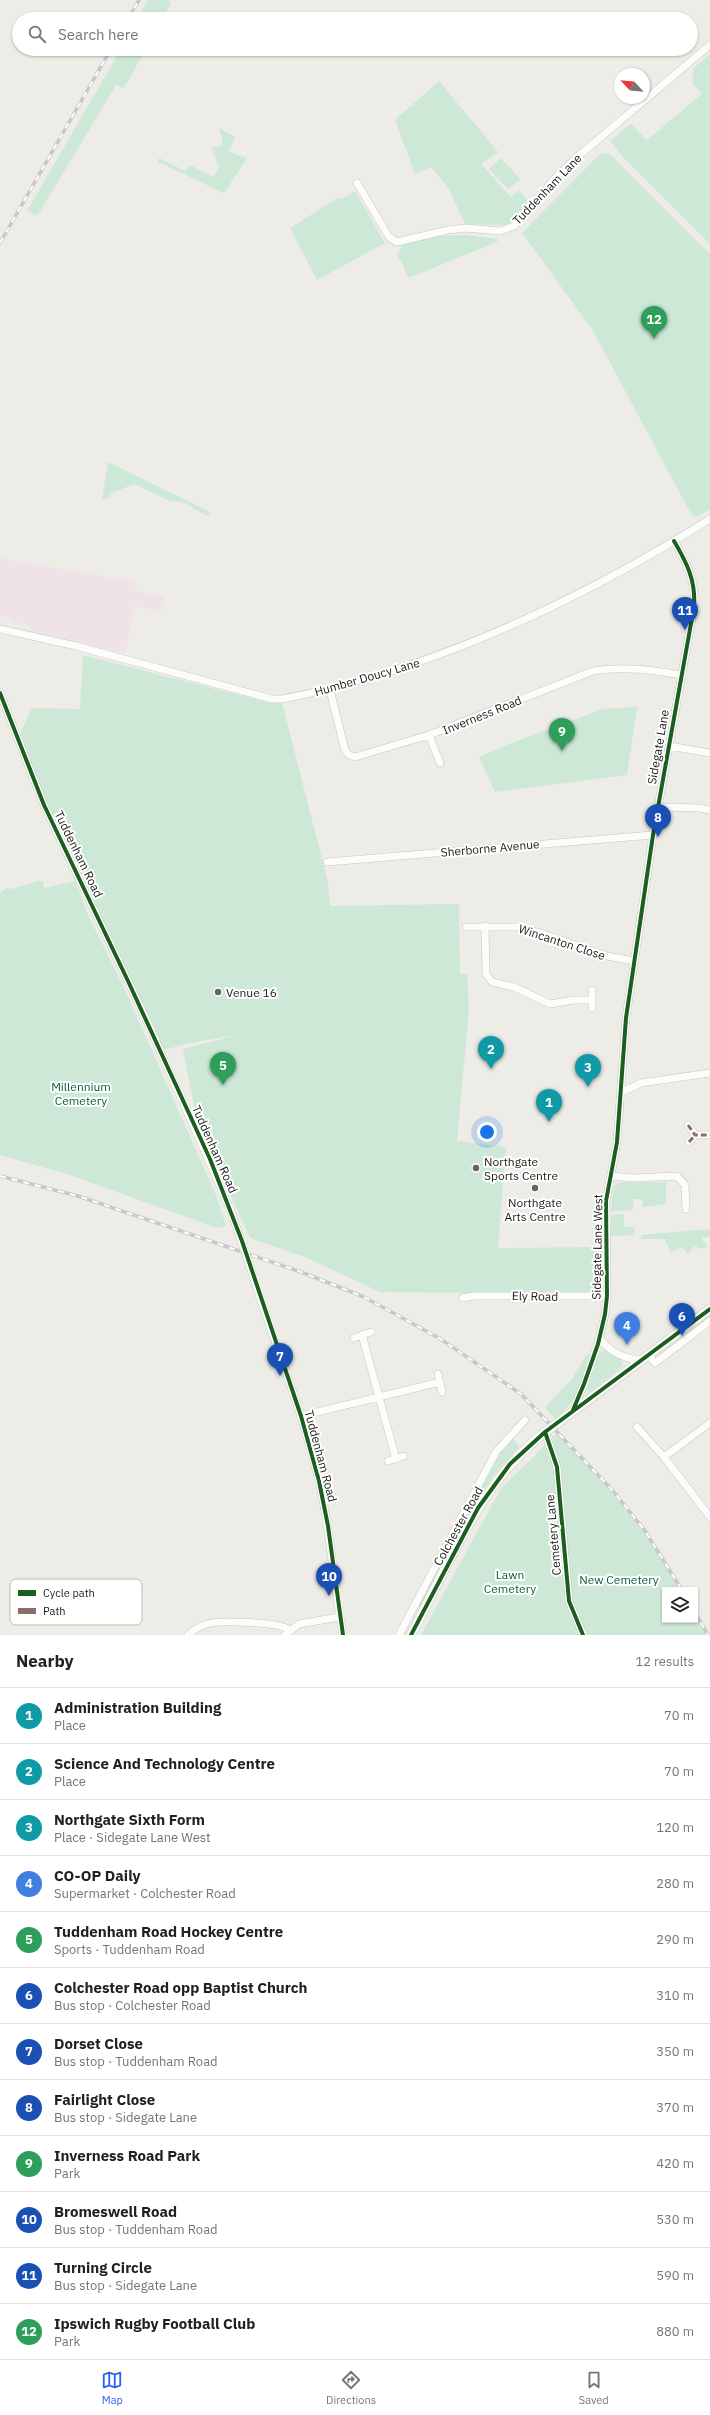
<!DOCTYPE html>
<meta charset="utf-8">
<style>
body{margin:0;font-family:"IBM Plex Sans",sans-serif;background:#f6f6f6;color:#202124}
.controls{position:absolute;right:12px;bottom:12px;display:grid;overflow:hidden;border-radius:0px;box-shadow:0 1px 3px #0004}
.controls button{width:36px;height:36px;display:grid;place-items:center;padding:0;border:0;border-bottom:1px solid #e0e0e0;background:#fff;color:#202124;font:20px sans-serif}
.compass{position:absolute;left:614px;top:68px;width:36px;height:36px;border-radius:50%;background:#fff;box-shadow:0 1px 3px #0004;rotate:296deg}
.you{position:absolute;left:487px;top:1132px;width:14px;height:14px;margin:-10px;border:3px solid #fff;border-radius:50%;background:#1a73e8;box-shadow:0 0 0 6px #1a73e833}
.badge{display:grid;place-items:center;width:26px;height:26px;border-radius:50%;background:#2563eb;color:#fff;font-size:13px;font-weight:700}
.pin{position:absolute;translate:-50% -33px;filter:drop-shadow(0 1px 2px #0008)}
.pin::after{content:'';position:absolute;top:21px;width:14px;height:12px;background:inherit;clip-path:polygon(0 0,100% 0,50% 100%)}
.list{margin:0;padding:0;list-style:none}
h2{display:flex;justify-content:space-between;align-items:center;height:52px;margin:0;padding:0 16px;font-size:17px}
h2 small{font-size:13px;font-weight:400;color:#757577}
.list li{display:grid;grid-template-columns:26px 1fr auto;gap:12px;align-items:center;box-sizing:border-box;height:56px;padding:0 16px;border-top:1px solid #e0e0e0}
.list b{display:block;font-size:15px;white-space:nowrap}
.list p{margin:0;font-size:13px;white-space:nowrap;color:#757577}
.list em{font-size:13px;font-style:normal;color:#757577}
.icon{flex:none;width:22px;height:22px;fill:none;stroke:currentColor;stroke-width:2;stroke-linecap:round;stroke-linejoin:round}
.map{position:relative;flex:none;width:710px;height:1635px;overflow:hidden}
.search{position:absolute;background:#fff;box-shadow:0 1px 3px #0004;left:12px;right:12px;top:12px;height:44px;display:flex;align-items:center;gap:10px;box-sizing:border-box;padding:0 14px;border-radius:22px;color:#757577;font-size:15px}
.sheet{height:724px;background:#fff}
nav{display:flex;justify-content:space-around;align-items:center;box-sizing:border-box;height:56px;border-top:1px solid #e0e0e0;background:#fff;font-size:11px;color:#757577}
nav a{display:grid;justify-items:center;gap:2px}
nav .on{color:#2563eb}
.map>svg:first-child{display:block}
.industrial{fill:#f0e3e8}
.green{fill:#cde8d6}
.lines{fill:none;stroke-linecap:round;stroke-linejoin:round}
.minor-casing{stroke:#c6c6c2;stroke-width:8}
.major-casing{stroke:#c6c6c2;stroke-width:10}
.minor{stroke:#fcfcfb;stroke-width:7}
.major{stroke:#fcfcfb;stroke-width:9}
.rail-casing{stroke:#c8c8c8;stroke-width:3.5}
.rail{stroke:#fff;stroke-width:2;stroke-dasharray:6;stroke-linecap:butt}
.minor-bridge-casing{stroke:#c6c6c2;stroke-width:8;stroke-linecap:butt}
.major-bridge-casing{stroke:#c6c6c2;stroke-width:10;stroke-linecap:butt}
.minor-bridge{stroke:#fcfcfb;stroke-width:7}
.major-bridge{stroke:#fcfcfb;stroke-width:9}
.quiet{stroke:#8d6e63;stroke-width:3;stroke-dasharray:6 3;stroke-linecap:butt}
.cycleway-casing{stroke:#fff;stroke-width:6}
.cycleway{stroke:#1b5e20;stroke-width:4}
.poi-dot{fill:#656460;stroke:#fff;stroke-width:1.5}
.labels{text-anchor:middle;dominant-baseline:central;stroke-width:4;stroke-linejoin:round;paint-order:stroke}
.street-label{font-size:12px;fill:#1c1b18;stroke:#fff}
.poi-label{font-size:12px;fill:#1c1b18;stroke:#fff;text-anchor:start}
.park-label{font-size:12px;fill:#065c3b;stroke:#fff}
.key{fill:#fff;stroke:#bbbbba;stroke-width:1}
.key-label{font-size:11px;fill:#1c1b18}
</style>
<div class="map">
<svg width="710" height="1635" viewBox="0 0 710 1635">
<rect width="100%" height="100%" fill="#edece7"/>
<path class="industrial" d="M 0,558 L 136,582 L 135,591 L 165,596 L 162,611 L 134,606 L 126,653 L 28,635 L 30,625 L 11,622 L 12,618 L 0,616 Z"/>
<path class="green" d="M 148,0 L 169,0 L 171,3 L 162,19 L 138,19 Z
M 121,49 L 146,49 L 124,88 L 116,85 L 39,213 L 35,215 L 27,211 Z
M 710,54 L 710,244 L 625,159 L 610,141 L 631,124 L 647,140 L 702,94 L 692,83 L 694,68 Z
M 439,81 L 498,152 L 481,164 L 511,197 L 519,190 L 530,203 L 508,225 L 465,224 L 449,189 L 431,167 L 415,174 L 395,120 Z
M 219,128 L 235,137 L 229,152 L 247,158 L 224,193 L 158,162 L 159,158 L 185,171 L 190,165 L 213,177 L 219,168 L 212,149 L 213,147 L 220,147 L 223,142 Z
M 601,153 L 610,154 L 710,254 L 710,510 L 694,517 L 690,512 L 592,329 L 522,233 Z
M 501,158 L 520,179 L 508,189 L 489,169 Z
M 355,191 L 385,243 L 317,280 L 290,228 L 339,197 L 340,200 Z
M 465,235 L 498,239 L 497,242 L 411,277 L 407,276 L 402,262 L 397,256 L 402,245 L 440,236 Z
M 108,462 L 206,510 L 211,515 L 207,516 L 185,503 L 170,501 L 134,484 L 112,493 L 107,499 L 102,499 Z
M 83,655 L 270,703 L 282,703 L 328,882 L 330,906 L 459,904 L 460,973 L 467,974 L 469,1009 L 457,1141 L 506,1147 L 498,1248 L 599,1247 L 601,1294 L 380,1292 L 305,1257 L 250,1238 L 197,1121 L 183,1049 L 237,1035 L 190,1043 L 163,1050 L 46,801 L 20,734 L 32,708 L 80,709 Z
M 637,707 L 627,775 L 495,792 L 479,757 L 509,744 L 603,709 Z
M 38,881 L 43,882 L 44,888 L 75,881 L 89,917 L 125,990 L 215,1193 L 226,1226 L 217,1228 L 67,1174 L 0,1155 L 0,893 L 7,888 L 12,889 Z
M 620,1182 L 666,1182 L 666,1204 L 643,1207 L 642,1199 L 633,1199 L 633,1210 L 611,1211 L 613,1187 Z
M 624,1214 L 624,1227 L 634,1227 L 635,1235 L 610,1236 L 611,1215 Z
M 710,1229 L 710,1236 L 701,1238 L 707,1246 L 701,1249 L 695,1246 L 687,1254 L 683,1247 L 670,1252 L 665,1239 L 641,1239 L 641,1235 Z
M 605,1350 L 621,1359 L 623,1366 L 590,1392 L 587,1389 L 599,1353 Z
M 587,1354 L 590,1355 C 583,1381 577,1402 555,1419 L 545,1407 L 572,1379 Z
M 558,1433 C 606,1482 641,1525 678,1583 L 682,1590 L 665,1590 L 665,1620 L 695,1620 L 695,1612 L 708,1635 L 586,1635 L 573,1603 L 559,1463 L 552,1437 Z
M 512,1437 L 519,1447 L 494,1475 L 477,1500 L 472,1501 L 491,1466 Z
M 546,1442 C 552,1463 565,1503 550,1520 L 552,1522 L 559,1521 L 566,1601 L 581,1635 L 421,1635 L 500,1490 C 514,1473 534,1460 546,1442 Z
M 470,1509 L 472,1509 L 420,1607 L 418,1606 Z"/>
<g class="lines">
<g class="minor-casing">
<path id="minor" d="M 357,183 L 389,237 L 397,242 L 448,230 L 466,228 L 500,231 L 514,226 L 558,175 L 575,159 L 710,45
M 0,629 L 76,646 L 272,699 L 283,699 C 435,669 579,601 710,519
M 330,690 L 345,750 L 349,755 L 355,757 L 429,735 L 593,671 C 624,666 651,670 682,675
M 0,693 L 44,805 L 147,1021 L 231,1211
M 429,735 L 440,763
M 669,746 L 710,753
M 658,807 L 700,808 L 710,810
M 327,862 L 653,835
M 485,926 L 486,974 L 492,982 L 514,987 L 550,1004 L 574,1000 L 592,1000
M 466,927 L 519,927 L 544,934 L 607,956 L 634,961
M 592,990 L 592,1008
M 620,1093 L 641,1083 L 710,1073
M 688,1125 L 695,1135 L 710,1135
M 689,1142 L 695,1135
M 610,1176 L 633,1178 L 677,1176 L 685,1185 L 686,1209
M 251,1270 C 273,1340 302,1409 319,1481 C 331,1532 333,1584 343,1635
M 463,1298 L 473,1296 L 607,1296
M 362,1335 L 396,1459
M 354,1338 L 371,1332
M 600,1338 C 607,1351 628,1361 642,1359
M 648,1355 L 655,1363 L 710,1321
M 438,1374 L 442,1392
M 573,1410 L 584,1384 L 598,1344 L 605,1314 L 607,1296 L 606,1201 L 617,1142 L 626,1018 L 653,835 L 694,607 C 696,581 687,563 674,541
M 301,1416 L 440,1382
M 637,1427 L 664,1457 L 710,1517
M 545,1432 L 557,1467 L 569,1601 L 583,1635
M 664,1457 L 710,1423
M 388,1461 L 404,1456
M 188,1635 C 193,1630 200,1626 207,1624 C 220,1620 279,1622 290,1630
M 285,1635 L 299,1624 L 339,1617
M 399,1635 L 496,1452 L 525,1420"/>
</g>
<g class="major-casing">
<path id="major" d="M 556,1424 L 710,1309
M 411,1635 C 449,1564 481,1479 548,1430"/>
</g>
<use href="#minor" class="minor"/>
<use href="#major" class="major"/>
<g class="rail-casing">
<path id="rail" d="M 128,19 L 139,0
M 0,243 L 111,49
M 0,1176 L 78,1196 L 301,1272 L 364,1297 L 439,1338 L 521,1394 L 614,1492 L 645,1531 L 682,1590
M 695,1612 L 708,1635"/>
</g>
<use href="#rail" class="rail"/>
<g class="minor-bridge-casing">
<path id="minor-bridge" d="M 231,1211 L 251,1270"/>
</g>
<g class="major-bridge-casing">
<path id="major-bridge" d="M 548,1430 L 556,1424"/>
</g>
<use href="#minor-bridge" class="minor-bridge"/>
<use href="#major-bridge" class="major-bridge"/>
<path class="quiet" d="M 688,1125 L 695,1135 L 710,1135
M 689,1142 L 695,1135"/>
<g class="cycleway-casing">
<path id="cycleway" d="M 0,693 L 44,805 L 128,981 L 210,1159 L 242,1241 L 301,1416 L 319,1481 L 328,1526 L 343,1635
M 573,1410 L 584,1384 L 598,1344 L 605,1314 L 607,1296 L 606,1201 L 617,1142 L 626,1018 L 653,835 L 694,607 C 696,581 687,563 674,541
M 545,1432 L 557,1467 L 569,1601 L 583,1635
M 411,1635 L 478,1508 L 510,1464 L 545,1432 L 710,1309"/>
</g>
<use href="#cycleway" class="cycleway"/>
</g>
<g class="poi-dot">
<circle cx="218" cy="992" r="4"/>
<circle cx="476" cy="1168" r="4"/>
<circle cx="535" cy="1188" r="4"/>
</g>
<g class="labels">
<g class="street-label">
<text transform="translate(547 189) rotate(-46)">Tuddenham Lane</text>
<text transform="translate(367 677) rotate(-16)">Humber Doucy Lane</text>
<text transform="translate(482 715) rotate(-22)">Inverness Road</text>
<text transform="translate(658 747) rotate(-80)">Sidegate Lane</text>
<text transform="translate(490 848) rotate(-5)">Sherborne Avenue</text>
<text transform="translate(79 854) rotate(64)">Tuddenham Road</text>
<text transform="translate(562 942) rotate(18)">Wincanton Close</text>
<text transform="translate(215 1149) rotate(66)">Tuddenham Road</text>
<text transform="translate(597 1247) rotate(-89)">Sidegate Lane West</text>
<text transform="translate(535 1296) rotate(1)">Ely Road</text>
<text transform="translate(321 1456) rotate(75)">Tuddenham Road</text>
<text transform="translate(458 1526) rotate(-61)">Colchester Road</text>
<text transform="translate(553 1535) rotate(-95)">Cemetery Lane</text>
</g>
<g class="poi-label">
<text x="226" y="992">Venue 16</text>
<text x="484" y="1161">Northgate<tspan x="484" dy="14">Sports Centre</tspan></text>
<text x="535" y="1202" text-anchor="middle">Northgate<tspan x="535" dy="14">Arts Centre</tspan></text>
</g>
<g class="park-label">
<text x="81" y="1086">Millennium<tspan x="81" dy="14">Cemetery</tspan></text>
<text x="510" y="1574">Lawn<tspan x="510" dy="14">Cemetery</tspan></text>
<text x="619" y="1579">New Cemetery</text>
</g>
</g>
<rect x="10" y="1579" width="132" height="46" rx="6" class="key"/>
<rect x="18" y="1590" width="18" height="6" fill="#1b5e20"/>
<rect x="18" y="1608" width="18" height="6" fill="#8d6e63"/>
<g class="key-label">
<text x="43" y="1597">Cycle path</text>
<text x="43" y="1615">Path</text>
</g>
</svg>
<div class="controls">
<button><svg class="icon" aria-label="layers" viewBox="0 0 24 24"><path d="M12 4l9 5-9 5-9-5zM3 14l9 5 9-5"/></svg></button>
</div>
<svg class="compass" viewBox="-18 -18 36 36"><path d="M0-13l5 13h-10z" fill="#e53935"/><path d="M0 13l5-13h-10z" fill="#757577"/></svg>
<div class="you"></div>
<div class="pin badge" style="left:549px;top:1122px;background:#0f9aa8">1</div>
<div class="pin badge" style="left:491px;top:1069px;background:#0f9aa8">2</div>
<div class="pin badge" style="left:588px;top:1087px;background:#0f9aa8">3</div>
<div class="pin badge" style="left:627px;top:1345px;background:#3f7fe0">4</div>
<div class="pin badge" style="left:223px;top:1085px;background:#2e9e5b">5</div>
<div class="pin badge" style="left:682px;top:1336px;background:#1a4fb4">6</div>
<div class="pin badge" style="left:280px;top:1376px;background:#1a4fb4">7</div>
<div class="pin badge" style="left:658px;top:837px;background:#1a4fb4">8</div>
<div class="pin badge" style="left:562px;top:751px;background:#2e9e5b">9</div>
<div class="pin badge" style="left:329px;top:1596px;background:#1a4fb4">10</div>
<div class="pin badge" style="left:685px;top:630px;background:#1a4fb4">11</div>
<div class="pin badge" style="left:654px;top:339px;background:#2e9e5b">12</div>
<div class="search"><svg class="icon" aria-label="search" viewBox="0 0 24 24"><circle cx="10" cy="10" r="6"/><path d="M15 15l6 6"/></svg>Search here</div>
</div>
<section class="sheet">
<h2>Nearby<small>12 results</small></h2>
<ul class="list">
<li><span class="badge" style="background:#0f9aa8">1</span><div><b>Administration Building</b><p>Place</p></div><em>70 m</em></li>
<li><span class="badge" style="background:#0f9aa8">2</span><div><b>Science And Technology Centre</b><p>Place</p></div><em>70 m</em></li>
<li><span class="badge" style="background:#0f9aa8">3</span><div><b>Northgate Sixth Form</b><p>Place · Sidegate Lane West</p></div><em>120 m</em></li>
<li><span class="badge" style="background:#3f7fe0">4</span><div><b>CO-OP Daily</b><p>Supermarket · Colchester Road</p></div><em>280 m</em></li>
<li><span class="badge" style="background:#2e9e5b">5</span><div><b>Tuddenham Road Hockey Centre</b><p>Sports · Tuddenham Road</p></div><em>290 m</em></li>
<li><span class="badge" style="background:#1a4fb4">6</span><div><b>Colchester Road opp Baptist Church</b><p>Bus stop · Colchester Road</p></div><em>310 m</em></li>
<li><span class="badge" style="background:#1a4fb4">7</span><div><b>Dorset Close</b><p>Bus stop · Tuddenham Road</p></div><em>350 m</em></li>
<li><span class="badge" style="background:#1a4fb4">8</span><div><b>Fairlight Close</b><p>Bus stop · Sidegate Lane</p></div><em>370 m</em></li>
<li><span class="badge" style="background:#2e9e5b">9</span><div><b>Inverness Road Park</b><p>Park</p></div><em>420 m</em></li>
<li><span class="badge" style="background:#1a4fb4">10</span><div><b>Bromeswell Road</b><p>Bus stop · Tuddenham Road</p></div><em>530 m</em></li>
<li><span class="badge" style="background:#1a4fb4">11</span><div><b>Turning Circle</b><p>Bus stop · Sidegate Lane</p></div><em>590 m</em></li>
<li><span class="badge" style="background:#2e9e5b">12</span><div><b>Ipswich Rugby Football Club</b><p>Park</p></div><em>880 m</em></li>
</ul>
</section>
<nav>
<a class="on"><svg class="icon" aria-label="map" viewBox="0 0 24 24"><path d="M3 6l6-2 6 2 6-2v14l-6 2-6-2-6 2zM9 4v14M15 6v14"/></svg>Map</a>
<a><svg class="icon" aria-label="directions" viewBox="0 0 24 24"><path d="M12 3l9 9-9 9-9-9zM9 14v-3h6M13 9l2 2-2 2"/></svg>Directions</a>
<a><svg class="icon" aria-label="saved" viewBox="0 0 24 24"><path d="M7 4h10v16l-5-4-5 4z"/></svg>Saved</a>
</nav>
